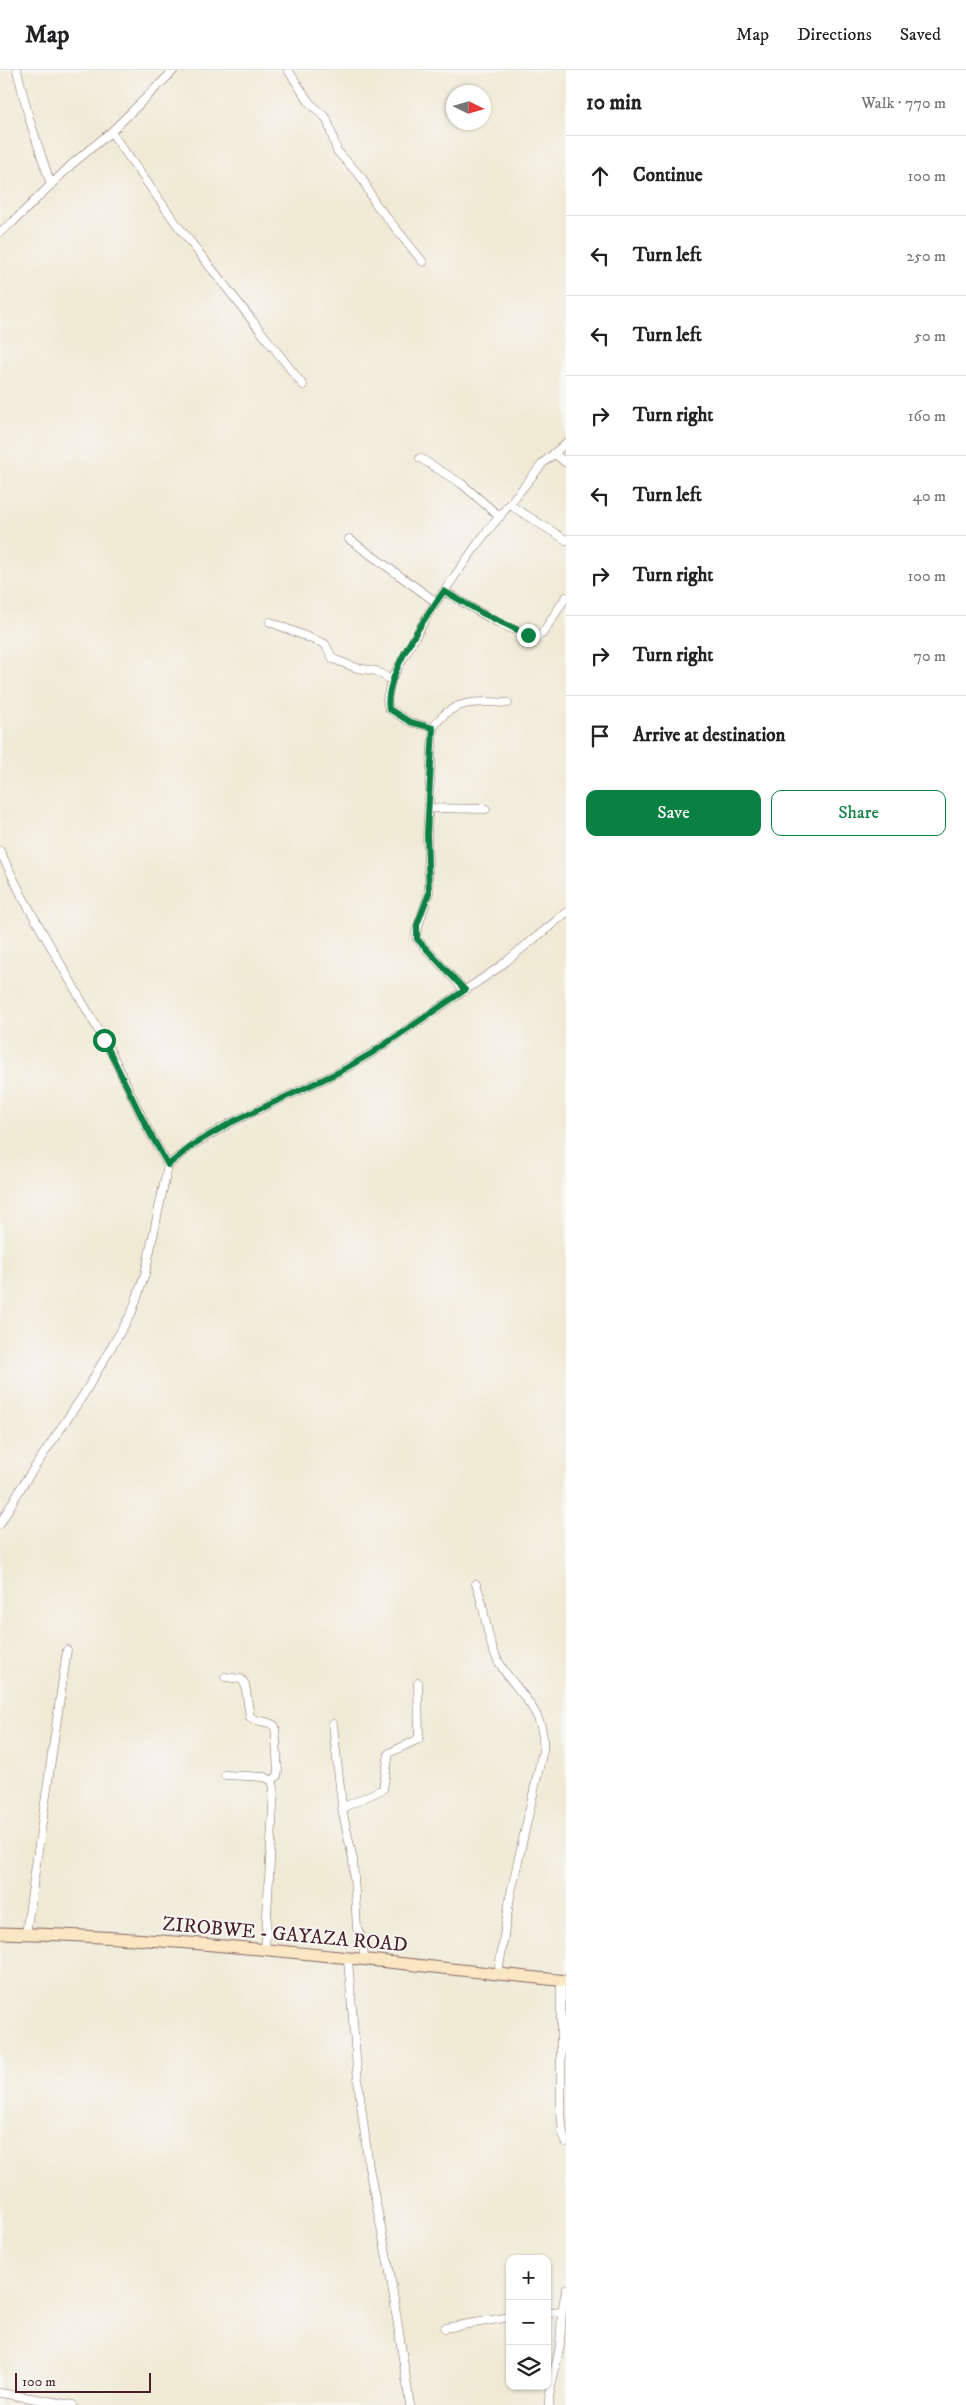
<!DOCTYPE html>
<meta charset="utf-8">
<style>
body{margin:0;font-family:"IM FELL DW Pica",serif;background:#f2f2f2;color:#202124}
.controls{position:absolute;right:15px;bottom:15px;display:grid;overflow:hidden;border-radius:10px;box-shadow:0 1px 4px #0004}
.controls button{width:45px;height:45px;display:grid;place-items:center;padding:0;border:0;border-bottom:1px solid #e0e0e0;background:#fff;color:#202124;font:25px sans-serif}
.compass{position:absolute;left:446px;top:15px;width:45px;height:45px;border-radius:50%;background:#fff;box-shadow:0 1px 4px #0004;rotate:95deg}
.scale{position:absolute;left:15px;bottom:12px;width:136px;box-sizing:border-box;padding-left:5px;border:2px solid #4a1f2b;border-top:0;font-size:14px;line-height:18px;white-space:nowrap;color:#4a1f2b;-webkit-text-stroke:4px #f6f6f2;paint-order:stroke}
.stop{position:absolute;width:15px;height:15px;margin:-11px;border:4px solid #0b8043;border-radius:50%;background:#fff}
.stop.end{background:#0b8043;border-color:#fff;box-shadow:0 1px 5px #0008}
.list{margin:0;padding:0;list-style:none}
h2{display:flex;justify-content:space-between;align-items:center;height:65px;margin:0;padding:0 20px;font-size:21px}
h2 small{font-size:16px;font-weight:400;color:#757577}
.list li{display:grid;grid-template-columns:32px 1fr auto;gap:15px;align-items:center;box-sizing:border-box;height:80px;padding:0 20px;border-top:1px solid #e0e0e0}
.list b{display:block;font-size:19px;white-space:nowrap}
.list em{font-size:16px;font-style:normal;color:#757577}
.actions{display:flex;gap:10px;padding:15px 20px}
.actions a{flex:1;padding:11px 0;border:1px solid #0b8043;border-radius:10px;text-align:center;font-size:18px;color:#0b8043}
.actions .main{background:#0b8043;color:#fff}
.icon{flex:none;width:28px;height:28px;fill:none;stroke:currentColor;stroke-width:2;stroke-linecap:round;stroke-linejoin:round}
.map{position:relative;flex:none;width:566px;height:2335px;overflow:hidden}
header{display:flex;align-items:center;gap:30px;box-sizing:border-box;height:70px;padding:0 25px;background:#fff;border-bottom:1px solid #e0e0e0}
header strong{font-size:24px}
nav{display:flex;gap:28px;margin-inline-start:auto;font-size:18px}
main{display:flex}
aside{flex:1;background:#fff}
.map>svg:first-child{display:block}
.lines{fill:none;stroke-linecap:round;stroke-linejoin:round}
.street-casing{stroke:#846666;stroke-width:9}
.secondary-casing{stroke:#846666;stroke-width:13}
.street{stroke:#fff;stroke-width:8}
.secondary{stroke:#f9e7c3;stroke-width:11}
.route{stroke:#0b8043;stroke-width:6}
.labels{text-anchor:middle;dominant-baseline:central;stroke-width:4;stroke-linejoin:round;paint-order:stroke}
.street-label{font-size:20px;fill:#4a1f2b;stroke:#f6f6f2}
</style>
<header>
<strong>Map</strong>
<nav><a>Map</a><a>Directions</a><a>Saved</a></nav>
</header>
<main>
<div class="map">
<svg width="566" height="2335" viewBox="0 0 566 2335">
<rect width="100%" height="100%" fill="#f6f6f2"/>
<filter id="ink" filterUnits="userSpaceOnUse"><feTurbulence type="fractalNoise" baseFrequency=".02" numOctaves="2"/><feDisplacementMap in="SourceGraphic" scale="10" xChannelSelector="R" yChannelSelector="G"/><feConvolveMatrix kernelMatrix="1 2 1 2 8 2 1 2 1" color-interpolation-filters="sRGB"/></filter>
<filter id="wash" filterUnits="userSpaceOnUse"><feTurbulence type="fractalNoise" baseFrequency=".0096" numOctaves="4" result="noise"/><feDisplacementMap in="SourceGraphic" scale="20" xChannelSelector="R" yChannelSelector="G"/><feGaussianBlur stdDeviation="1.12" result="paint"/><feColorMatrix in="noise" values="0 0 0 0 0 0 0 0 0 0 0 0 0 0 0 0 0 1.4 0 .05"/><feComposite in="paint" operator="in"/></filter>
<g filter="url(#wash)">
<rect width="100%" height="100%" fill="#f0ead5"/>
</g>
<g filter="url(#ink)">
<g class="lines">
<g class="street-casing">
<path id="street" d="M 17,0 L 29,48 L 51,115
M 288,0 L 309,32 L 327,49 L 337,81 L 362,108 L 375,133 L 423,192
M 111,62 L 178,156 L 303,315
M 0,162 L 13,152 L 72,94 L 111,62 L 174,0
M 554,383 L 566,393
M 420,388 L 462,414 L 500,447
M 510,435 L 566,470
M 349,469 L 436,532
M 444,521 C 473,538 503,559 536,567 L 542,564 L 566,527
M 270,552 L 325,574 L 333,589 L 357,598 L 376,601 L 391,610
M 433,658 L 410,652 L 389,639 L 387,630 L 391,610 L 430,541 L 481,469 L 543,393 L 566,373
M 428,738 L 486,739
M 0,781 L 22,826 L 113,986 L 147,1058 L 168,1095
M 465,921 L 417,869 L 416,863 L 429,823 L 427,765 L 433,658 C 451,629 478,631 508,633
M 0,1454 L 22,1416 L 84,1324 L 132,1242 L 145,1204 L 168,1095 L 194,1074 L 232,1052 L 339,1002 L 372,983 L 498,898 L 566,843
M 476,1514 C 485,1536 485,1560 494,1582 C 508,1618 547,1635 543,1680 L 510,1827 L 498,1904
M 225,1607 L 241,1609 L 245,1614 L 250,1647 C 258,1653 268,1650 275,1656 L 278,1701 L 277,1706 L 272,1711
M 333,1654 L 343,1744 L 353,1789 L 357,1858 L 363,1871 L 364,1891
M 225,1705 L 265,1707 L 272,1711 L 274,1718 L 265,1881
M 342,1738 L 383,1719 L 389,1683 L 419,1669 L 418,1613
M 26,1864 L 67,1580
M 348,1890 L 358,2011 L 369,2098 L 390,2203 L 410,2335
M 561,1911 L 561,2042 L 563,2064 L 566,2072
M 547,2243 L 562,2242
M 445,2258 L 510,2247
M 0,2323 L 73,2335
M 549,2335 L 549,2327 L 560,2275 L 562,2242 L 566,2219"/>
</g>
<g class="secondary-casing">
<path id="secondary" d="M 0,1863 C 189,1867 378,1892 566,1911"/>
</g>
<use href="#street" class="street"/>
<use href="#secondary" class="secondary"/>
</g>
</g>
<g class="lines" filter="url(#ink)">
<path class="route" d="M 104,970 L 147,1058 L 168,1095 L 194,1074 L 232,1052 L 339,1002 L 372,983 L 465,920 L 417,869 L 417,855 L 429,823 L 427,764 L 433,658 L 410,652 L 389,639 C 383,608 426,546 444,521 L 482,543 L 528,565"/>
</g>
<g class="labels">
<g class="street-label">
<text transform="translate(285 1865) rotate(5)">ZIROBWE - GAYAZA ROAD</text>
</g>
</g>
</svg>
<div class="controls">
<button>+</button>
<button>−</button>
<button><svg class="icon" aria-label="layers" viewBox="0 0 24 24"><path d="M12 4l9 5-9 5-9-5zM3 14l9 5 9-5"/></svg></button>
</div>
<svg class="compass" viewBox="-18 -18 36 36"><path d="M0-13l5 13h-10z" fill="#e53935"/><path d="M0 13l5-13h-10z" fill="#757577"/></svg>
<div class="scale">100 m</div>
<div class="stop" style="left:104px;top:970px"></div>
<div class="stop end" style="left:528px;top:565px"></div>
</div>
<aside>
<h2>10 min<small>Walk · 770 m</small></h2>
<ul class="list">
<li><svg class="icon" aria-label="ahead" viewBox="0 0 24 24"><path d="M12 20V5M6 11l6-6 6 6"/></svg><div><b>Continue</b></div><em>100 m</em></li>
<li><svg class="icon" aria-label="left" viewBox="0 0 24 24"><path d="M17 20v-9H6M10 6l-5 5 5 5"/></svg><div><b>Turn left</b></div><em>250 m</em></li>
<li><svg class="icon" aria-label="left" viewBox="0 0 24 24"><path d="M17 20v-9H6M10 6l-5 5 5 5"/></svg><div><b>Turn left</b></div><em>50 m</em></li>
<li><svg class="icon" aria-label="right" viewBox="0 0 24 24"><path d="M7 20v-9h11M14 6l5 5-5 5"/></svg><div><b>Turn right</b></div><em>160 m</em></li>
<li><svg class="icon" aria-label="left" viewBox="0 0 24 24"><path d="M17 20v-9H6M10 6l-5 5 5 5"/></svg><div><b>Turn left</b></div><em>40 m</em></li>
<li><svg class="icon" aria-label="right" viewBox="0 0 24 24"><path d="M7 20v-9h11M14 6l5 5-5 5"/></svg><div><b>Turn right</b></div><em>100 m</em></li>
<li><svg class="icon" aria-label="right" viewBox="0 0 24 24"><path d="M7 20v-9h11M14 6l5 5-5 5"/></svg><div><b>Turn right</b></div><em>70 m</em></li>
<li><svg class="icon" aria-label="arrive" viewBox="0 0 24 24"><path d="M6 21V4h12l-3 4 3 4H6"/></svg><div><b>Arrive at destination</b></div></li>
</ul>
<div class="actions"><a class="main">Save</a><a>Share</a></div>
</aside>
</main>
